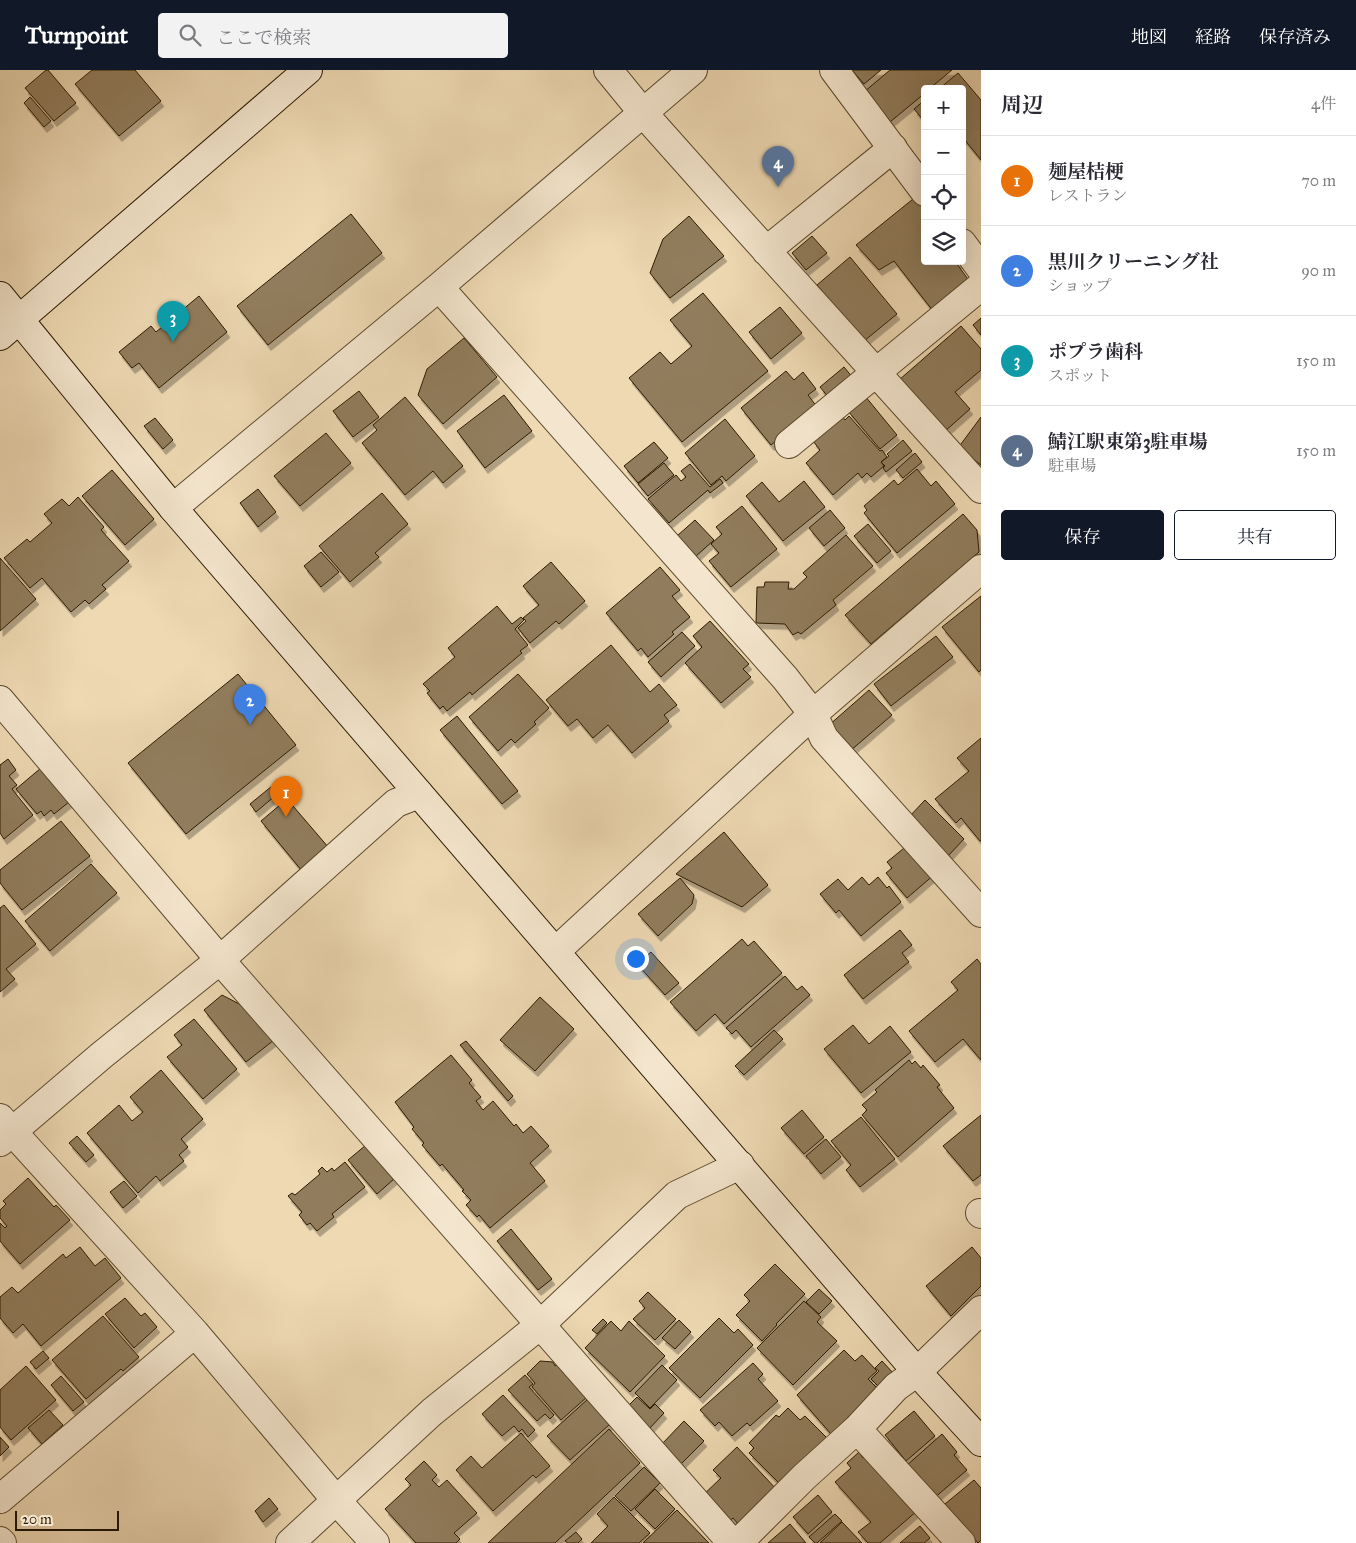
<!DOCTYPE html>
<html lang="ja">
<meta charset="utf-8">
<style>
body{margin:0;font-family:"IM FELL Great Primer","Noto Serif JP",serif;background:#f2f2f3;color:#2b2b33}
.controls{position:absolute;right:15px;top:15px;display:grid;overflow:hidden;border-radius:5px;box-shadow:0 5px 20px #0002}
.controls button{width:45px;height:45px;display:grid;place-items:center;padding:0;border:0;border-bottom:1px solid #e1e1e2;background:#fff;color:#2b2b33;font:25px sans-serif}
.scale{position:absolute;left:15px;bottom:12px;width:104px;box-sizing:border-box;padding-left:5px;border:2px solid #2c1a00;border-top:0;font-size:14px;line-height:18px;white-space:nowrap;color:#2c1a00;-webkit-text-stroke:4px #f4e6ce;paint-order:stroke}
.you{position:absolute;left:635px;top:888px;width:18px;height:18px;margin:-12px;border:4px solid #fff;border-radius:50%;background:#1a73e8;box-shadow:0 0 0 8px #1a73e833}
.badge{display:grid;place-items:center;width:32px;height:32px;border-radius:50%;background:#111827;color:#fff;font-size:16px;font-weight:700}
.pin{position:absolute;translate:-50% -41px;filter:drop-shadow(0 1px 2px #0008)}
.pin::after{content:'';position:absolute;top:26px;width:18px;height:15px;background:inherit;clip-path:polygon(0 0,100% 0,50% 100%)}
.list{margin:0;padding:0;list-style:none}
h2{display:flex;justify-content:space-between;align-items:center;height:65px;margin:0;padding:0 20px;font-size:21px}
h2 small{font-size:16px;font-weight:400;color:#7c7c81}
.list li{display:grid;grid-template-columns:32px 1fr auto;gap:15px;align-items:center;box-sizing:border-box;height:90px;padding:0 20px;border-top:1px solid #e1e1e2}
.list b{display:block;font-size:19px;white-space:nowrap}
.list p{margin:0;font-size:16px;white-space:nowrap;color:#7c7c81}
.list em{font-size:16px;font-style:normal;color:#7c7c81}
.actions{display:flex;gap:10px;padding:15px 20px}
.actions a{flex:1;padding:11px 0;border:1px solid #111827;border-radius:5px;text-align:center;font-size:18px;color:#111827}
.actions .main{background:#111827;color:#fff}
.icon{flex:none;width:28px;height:28px;fill:none;stroke:currentColor;stroke-width:2;stroke-linecap:round;stroke-linejoin:round}
.map{position:relative;flex:none;width:981px;height:1473px;overflow:hidden}
header{display:flex;align-items:center;gap:30px;box-sizing:border-box;height:70px;padding:0 25px;background:#111827;color:#fff}
header strong{font-size:24px}
nav{display:flex;gap:28px;margin-inline-start:auto;font-size:18px}
.search{width:350px;height:45px;background:#f2f2f3;display:flex;align-items:center;gap:12px;box-sizing:border-box;padding:0 18px;border-radius:5px;color:#7c7c81;font-size:19px}
main{display:flex}
aside{flex:1;background:#fff}
.map>svg:first-child{display:block}
.building{fill:#917d5d;stroke:#2c1a00;filter:url(#shadow)}
.lines{fill:none;stroke-linecap:round;stroke-linejoin:round}
.street-casing{stroke:#5c4a2d;stroke-width:30}
.secondary-casing{stroke:#2c1a00;stroke-width:30}
.street{stroke:#f4e6ce;stroke-width:28}
.secondary{stroke:#f4e6ce;stroke-width:28}
</style>
<header>
<strong>Turnpoint</strong>
<div class="search"><svg class="icon" aria-label="search" viewBox="0 0 24 24"><circle cx="10" cy="10" r="6"/><path d="M15 15l6 6"/></svg>ここで検索</div>
<nav><a>地図</a><a>経路</a><a>保存済み</a></nav>
</header>
<main>
<div class="map">
<svg width="981" height="1473" viewBox="0 0 981 1473">
<defs>
<filter id="shadow"><feDropShadow dx="3" dy="5.5" stdDeviation="0" flood-color="#0004"/></filter>
</defs>
<rect width="100%" height="100%" fill="#eed9b3"/>
<filter id="stains"><feTurbulence type="fractalNoise" baseFrequency=".004" numOctaves="4"/><feColorMatrix values="0 0 0 0 .2 0 0 0 0 .09 0 0 0 0 .02 0 0 0 .5 -.17"/></filter>
<radialGradient id="worn" r=".72"><stop offset=".6" stop-color="#630" stop-opacity="0"/><stop offset="1" stop-color="#630" stop-opacity=".3"/></radialGradient>
<path class="building" d="M 46,0 L 48,0 L 76,33 L 54,51 L 25,18 Z
M 92,0 L 135,0 L 161,31 L 119,66 L 75,14 Z
M 852,0 L 881,0 L 864,14 Z
M 890,0 L 952,0 L 929,19 L 925,19 L 925,23 L 890,52 L 864,22 Z
M 958,3 L 981,30 L 981,90 L 964,69 L 962,71 L 962,19 L 939,19 Z
M 30,27 L 51,51 L 44,57 L 24,33 Z
M 925,30 L 925,52 L 914,39 Z
M 918,125 L 925,134 L 925,191 L 961,191 L 957,194 L 970,212 L 933,241 L 894,191 L 879,200 L 856,175 Z
M 351,144 L 382,183 L 268,275 L 237,236 Z
M 689,146 L 724,186 L 670,228 L 650,203 L 663,169 Z
M 812,166 L 827,183 L 806,200 L 792,183 Z
M 850,187 L 897,244 L 864,271 L 817,215 Z
M 703,223 L 768,301 L 682,372 L 629,308 L 660,282 L 671,294 L 692,276 L 670,250 Z
M 199,226 L 227,262 L 159,318 L 139,293 L 132,298 L 119,282 L 151,256 L 156,262 Z
M 780,237 L 802,263 L 771,289 L 749,262 Z
M 981,248 L 981,265 L 973,255 Z
M 961,256 L 981,279 L 981,300 L 955,322 L 970,339 L 944,362 L 899,310 Z
M 464,268 L 497,307 L 443,354 L 418,325 L 427,299 Z
M 844,297 L 853,308 L 829,328 L 820,317 Z
M 786,301 L 794,310 L 803,302 L 816,319 L 808,325 L 817,337 L 771,375 L 741,338 Z
M 359,321 L 379,347 L 353,367 L 333,341 Z
M 504,325 L 532,361 L 485,398 L 457,361 Z
M 865,326 L 897,365 L 880,379 L 848,341 Z
M 405,327 L 463,396 L 443,413 L 433,401 L 405,425 L 362,373 L 377,360 L 373,355 Z
M 842,346 L 845,350 L 849,346 L 880,381 L 882,380 L 887,387 L 881,392 L 884,396 L 871,407 L 867,403 L 862,408 L 858,403 L 833,425 L 806,393 L 820,380 L 813,371 Z
M 981,347 L 981,395 L 958,378 Z
M 155,348 L 173,370 L 163,379 L 144,356 Z
M 725,349 L 755,386 L 726,411 L 722,406 L 711,415 L 685,383 Z
M 326,363 L 351,393 L 300,436 L 274,406 Z
M 903,370 L 912,381 L 886,402 L 883,398 L 885,396 L 881,392 L 889,386 L 887,384 Z
M 654,372 L 668,388 L 638,413 L 624,396 Z
M 915,383 L 922,392 L 903,408 L 896,400 Z
M 664,393 L 674,405 L 648,426 L 638,414 Z
M 690,394 L 710,417 L 720,409 L 723,413 L 710,423 L 708,420 L 669,453 L 648,429 L 676,405 L 681,411 L 686,407 L 681,401 Z
M 917,399 L 931,416 L 936,411 L 955,434 L 897,483 L 864,443 L 867,440 L 864,436 L 894,410 L 898,415 Z
M 112,400 L 154,449 L 125,475 L 82,426 Z
M 804,411 L 825,437 L 783,471 L 746,426 L 762,412 L 779,432 Z
M 258,419 L 276,442 L 258,457 L 240,433 Z
M 382,423 L 408,454 L 375,483 L 379,487 L 350,512 L 319,476 Z
M 78,427 L 104,457 L 101,460 L 129,491 L 102,515 L 106,519 L 89,534 L 85,530 L 71,542 L 42,508 L 30,518 L 4,488 L 27,469 L 30,472 L 52,453 L 44,444 L 62,429 L 69,436 Z
M 742,436 L 777,479 L 731,517 L 709,491 L 719,483 L 711,474 L 722,464 L 716,457 Z
M 830,440 L 845,458 L 824,476 L 809,458 Z
M 963,444 L 977,460 L 979,482 L 871,574 L 845,545 Z
M 695,450 L 714,470 L 695,487 L 677,466 Z
M 868,454 L 891,481 L 877,493 L 854,466 Z
M 846,465 L 873,496 L 833,530 L 836,535 L 801,564 L 798,562 L 793,565 L 785,554 L 756,553 L 757,517 L 764,517 L 765,512 L 789,512 L 788,519 L 794,519 L 807,507 L 803,503 Z
M 321,482 L 339,502 L 321,517 L 304,496 Z
M 0,488 L 36,529 L 0,561 Z
M 551,492 L 585,531 L 559,554 L 556,551 L 530,573 L 518,558 L 526,551 L 523,548 L 539,535 L 523,516 Z
M 660,497 L 680,520 L 672,526 L 690,547 L 672,562 L 674,564 L 648,587 L 641,578 L 638,581 L 606,543 Z
M 981,526 L 981,600 L 979,602 L 942,557 Z
M 497,536 L 512,554 L 521,547 L 524,550 L 515,559 L 528,575 L 520,581 L 522,583 L 472,625 L 470,622 L 447,641 L 443,636 L 440,639 L 427,623 L 430,621 L 423,614 L 455,587 L 448,578 Z
M 710,551 L 749,594 L 743,599 L 751,607 L 721,633 L 685,593 L 702,577 L 693,566 Z
M 682,562 L 695,576 L 661,607 L 648,592 Z
M 936,566 L 953,587 L 891,636 L 874,614 Z
M 611,575 L 650,622 L 659,614 L 677,635 L 664,645 L 669,651 L 632,683 L 608,655 L 593,668 L 577,649 L 568,656 L 546,630 Z
M 238,604 L 296,675 L 186,764 L 128,693 Z
M 518,604 L 549,638 L 534,652 L 536,654 L 515,673 L 511,669 L 498,681 L 469,647 Z
M 869,620 L 892,645 L 850,681 L 828,656 Z
M 457,646 L 518,721 L 502,734 L 440,660 Z
M 981,668 L 981,771 L 980,771 L 961,748 L 956,753 L 935,729 L 969,701 L 957,688 Z
M 8,689 L 16,700 L 9,706 L 17,715 L 12,719 L 33,745 L 4,769 L 0,763 L 0,695 Z
M 41,698 L 69,732 L 54,744 L 51,740 L 44,746 L 41,741 L 37,744 L 16,719 Z
M 277,712 L 283,719 L 256,742 L 250,734 Z
M 287,729 L 329,778 L 302,801 L 261,751 Z
M 925,730 L 964,769 L 948,786 L 909,747 Z
M 61,751 L 90,786 L 22,840 L 0,813 L 0,800 Z
M 724,762 L 768,815 L 742,837 L 676,804 Z
M 909,774 L 935,804 L 907,828 L 886,803 L 892,798 L 887,792 Z
M 91,794 L 117,823 L 50,881 L 25,851 Z
M 862,807 L 869,815 L 878,807 L 887,818 L 889,816 L 901,832 L 861,866 L 839,840 L 836,843 L 820,824 L 838,809 L 848,820 Z
M 680,808 L 694,825 L 692,834 L 658,866 L 638,844 Z
M 4,835 L 36,874 L 6,899 L 15,909 L 0,922 L 0,838 Z
M 900,860 L 912,875 L 902,883 L 909,892 L 863,929 L 844,905 Z
M 742,869 L 748,876 L 754,871 L 782,903 L 724,954 L 715,944 L 696,961 L 670,932 Z
M 651,882 L 679,913 L 665,925 L 637,894 Z
M 977,889 L 981,894 L 981,990 L 963,969 L 935,992 L 909,961 L 958,920 L 951,912 Z
M 785,906 L 797,920 L 802,916 L 810,925 L 751,977 L 736,960 L 732,964 L 726,958 Z
M 222,925 L 245,937 L 274,970 L 246,992 L 204,940 Z
M 540,927 L 574,959 L 535,1001 L 500,970 Z
M 194,949 L 237,999 L 203,1029 L 167,987 L 182,975 L 174,965 Z
M 853,955 L 869,974 L 890,956 L 911,982 L 861,1023 L 824,979 Z
M 774,960 L 783,969 L 744,1005 L 735,996 Z
M 466,971 L 513,1026 L 508,1031 L 460,975 Z
M 451,985 L 472,1010 L 469,1013 L 481,1027 L 476,1031 L 483,1040 L 493,1031 L 514,1056 L 516,1054 L 523,1063 L 531,1056 L 549,1076 L 530,1093 L 545,1111 L 490,1158 L 479,1145 L 477,1147 L 466,1135 L 471,1130 L 462,1121 L 464,1120 L 442,1094 L 440,1096 L 422,1075 L 424,1073 L 412,1059 L 414,1057 L 395,1032 Z
M 909,990 L 912,994 L 915,991 L 921,998 L 923,995 L 940,1015 L 937,1017 L 954,1038 L 898,1087 L 862,1045 L 867,1040 L 862,1035 L 877,1022 L 875,1020 Z
M 161,1000 L 203,1049 L 181,1069 L 188,1077 L 179,1085 L 184,1091 L 160,1111 L 156,1106 L 138,1123 L 87,1063 L 119,1035 L 132,1051 L 143,1042 L 130,1027 Z
M 802,1040 L 824,1067 L 804,1084 L 781,1058 Z
M 981,1045 L 981,1105 L 973,1111 L 943,1076 Z
M 861,1047 L 895,1089 L 860,1117 L 846,1100 L 851,1095 L 831,1071 Z
M 77,1066 L 94,1085 L 86,1092 L 69,1073 Z
M 826,1069 L 841,1087 L 821,1104 L 806,1086 Z
M 366,1075 L 394,1109 L 377,1124 L 348,1090 Z
M 345,1092 L 365,1117 L 332,1144 L 334,1147 L 317,1161 L 310,1153 L 307,1155 L 299,1145 L 302,1142 L 288,1126 L 292,1123 L 295,1125 L 320,1104 L 318,1101 L 322,1097 L 327,1102 L 332,1098 L 334,1101 Z
M 28,1108 L 54,1137 L 56,1135 L 70,1150 L 20,1194 L 0,1171 L 0,1153 L 5,1158 L 7,1156 L 0,1148 L 0,1140 L 6,1134 L 3,1131 Z
M 124,1111 L 137,1126 L 123,1138 L 110,1122 Z
M 511,1159 L 552,1209 L 538,1220 L 497,1171 Z
M 80,1177 L 95,1196 L 105,1188 L 121,1208 L 41,1276 L 23,1254 L 13,1263 L 0,1248 L 0,1227 L 12,1217 L 18,1223 L 63,1184 L 66,1188 Z
M 972,1177 L 981,1188 L 981,1216 L 951,1246 L 926,1216 Z
M 775,1194 L 805,1224 L 776,1254 L 777,1255 L 762,1271 L 736,1245 L 750,1231 L 744,1225 Z
M 819,1219 L 832,1231 L 819,1244 L 806,1232 Z
M 648,1222 L 676,1249 L 655,1270 L 633,1249 L 645,1238 L 639,1231 Z
M 125,1228 L 141,1246 L 145,1243 L 157,1257 L 134,1278 L 105,1244 Z
M 804,1231 L 821,1247 L 817,1252 L 837,1271 L 793,1315 L 757,1278 Z
M 103,1246 L 139,1287 L 123,1301 L 121,1299 L 86,1329 L 52,1290 Z
M 719,1248 L 734,1263 L 738,1259 L 753,1275 L 700,1328 L 669,1298 Z
M 603,1249 L 607,1253 L 597,1264 L 592,1260 Z
M 679,1250 L 691,1262 L 675,1279 L 662,1268 Z
M 611,1251 L 621,1261 L 629,1251 L 665,1286 L 630,1322 L 585,1278 Z
M 844,1280 L 855,1291 L 862,1285 L 877,1301 L 868,1309 L 878,1319 L 831,1364 L 797,1325 Z
M 43,1281 L 49,1288 L 36,1299 L 30,1292 Z
M 540,1291 L 553,1292 L 555,1296 L 558,1294 L 587,1327 L 561,1350 L 532,1317 L 535,1313 L 527,1304 Z
M 882,1291 L 894,1304 L 879,1317 L 871,1309 L 879,1301 L 875,1298 Z
M 753,1293 L 763,1304 L 758,1309 L 778,1331 L 750,1356 L 747,1353 L 732,1366 L 719,1352 L 715,1356 L 700,1340 Z
M 662,1295 L 677,1310 L 650,1338 L 635,1323 Z
M 26,1296 L 56,1330 L 11,1370 L 0,1357 L 0,1320 Z
M 525,1305 L 533,1314 L 529,1317 L 554,1345 L 550,1349 L 545,1344 L 537,1351 L 508,1320 Z
M 61,1306 L 84,1332 L 73,1341 L 51,1315 Z
M 503,1325 L 535,1360 L 528,1367 L 522,1359 L 519,1362 L 514,1356 L 502,1366 L 482,1344 Z
M 637,1327 L 650,1339 L 655,1334 L 664,1343 L 648,1360 L 626,1338 Z
M 588,1329 L 610,1354 L 570,1390 L 547,1366 Z
M 788,1338 L 800,1350 L 805,1346 L 827,1368 L 781,1415 L 749,1383 L 754,1378 L 749,1373 L 776,1345 L 779,1347 Z
M 49,1340 L 63,1355 L 42,1374 L 28,1358 Z
M 914,1341 L 935,1366 L 906,1391 L 885,1365 Z
M 684,1351 L 704,1371 L 681,1394 L 661,1375 Z
M 609,1359 L 640,1393 L 555,1473 L 488,1473 Z
M 521,1363 L 550,1396 L 536,1408 L 533,1405 L 493,1441 L 456,1400 L 471,1386 L 482,1398 Z
M 942,1364 L 957,1382 L 954,1385 L 967,1400 L 933,1429 L 905,1397 Z
M 0,1367 L 9,1377 L 0,1386 Z
M 737,1377 L 777,1420 L 739,1455 L 733,1448 L 726,1454 L 701,1427 L 721,1408 L 713,1400 Z
M 859,1382 L 863,1388 L 868,1384 L 918,1440 L 880,1473 L 868,1473 L 858,1462 L 871,1452 L 835,1412 L 851,1398 L 847,1393 Z
M 424,1391 L 437,1405 L 432,1410 L 439,1417 L 447,1410 L 477,1443 L 454,1463 L 460,1469 L 456,1473 L 416,1473 L 385,1439 L 411,1415 L 405,1409 Z
M 644,1397 L 660,1413 L 631,1441 L 615,1426 Z
M 974,1410 L 981,1418 L 981,1470 L 978,1473 L 945,1434 Z
M 655,1419 L 675,1439 L 655,1459 L 635,1439 Z
M 818,1425 L 832,1442 L 808,1464 L 793,1447 Z
M 614,1427 L 650,1463 L 639,1473 L 591,1473 L 608,1456 L 597,1444 Z
M 269,1428 L 278,1439 L 263,1452 L 255,1441 Z
M 677,1440 L 709,1473 L 643,1473 Z
M 835,1444 L 842,1451 L 817,1473 L 815,1473 L 809,1467 Z
M 842,1452 L 862,1473 L 820,1473 Z
M 790,1454 L 806,1473 L 768,1473 Z
M 920,1456 L 930,1468 L 924,1473 L 900,1473 Z
M 576,1462 L 582,1469 L 578,1473 L 568,1473 L 565,1471 Z"/>
<g class="lines">
<g class="street-casing">
<path id="street" d="M 608,0 L 644,44 L 717,126 L 981,419
M 834,0 L 925,122
M 962,173 L 981,199
M 766,181 L 893,78
M 439,217 L 785,608 L 813,644 L 824,668 L 981,843
M 789,374 L 981,216
M 173,438 L 439,217 L 693,0
M 0,630 L 220,890 L 732,1473
M 556,881 L 813,644 L 981,499
M 0,1048 L 195,1263 L 336,1430 L 375,1473
M 0,1072 L 102,985 L 220,890 L 396,733 L 419,724
M 980,1143 L 981,1144
M 857,1359 L 961,1473
M 0,1429 L 195,1263
M 0,1471 L 2,1473
M 290,1473 L 432,1342 L 540,1255 L 677,1125 L 740,1095
M 738,1473 L 804,1407 L 857,1359 L 896,1317 L 917,1302 L 981,1240"/>
</g>
<g class="secondary-casing">
<path id="secondary" d="M 0,226 L 173,438 L 917,1302 L 981,1372
M 0,266 L 308,0"/>
</g>
<use href="#street" class="street"/>
<use href="#secondary" class="secondary"/>
</g>
<rect width="100%" height="100%" filter="url(#stains)"/>
<rect width="100%" height="100%" fill="url(#worn)"/>
</svg>
<div class="controls">
<button>+</button>
<button>−</button>
<button><svg class="icon" aria-label="locate" viewBox="0 0 24 24"><circle cx="12" cy="12" r="6"/><path d="M12 2v4M12 18v4M2 12h4M18 12h4"/></svg></button>
<button><svg class="icon" aria-label="layers" viewBox="0 0 24 24"><path d="M12 4l9 5-9 5-9-5zM3 14l9 5 9-5"/></svg></button>
</div>
<div class="scale">20 m</div>
<div class="you"></div>
<div class="pin badge" style="left:286px;top:747px;background:#e8710a">1</div>
<div class="pin badge" style="left:250px;top:655px;background:#3f7fe0">2</div>
<div class="pin badge" style="left:173px;top:272px;background:#0f9aa8">3</div>
<div class="pin badge" style="left:778px;top:117px;background:#5c6f8a">4</div>
</div>
<aside>
<h2>周辺<small>4件</small></h2>
<ul class="list">
<li><span class="badge" style="background:#e8710a">1</span><div><b>麺屋桔梗</b><p>レストラン</p></div><em>70 m</em></li>
<li><span class="badge" style="background:#3f7fe0">2</span><div><b>黒川クリーニング社</b><p>ショップ</p></div><em>90 m</em></li>
<li><span class="badge" style="background:#0f9aa8">3</span><div><b>ポプラ歯科</b><p>スポット</p></div><em>150 m</em></li>
<li><span class="badge" style="background:#5c6f8a">4</span><div><b>鯖江駅東第3駐車場</b><p>駐車場</p></div><em>150 m</em></li>
</ul>
<div class="actions"><a class="main">保存</a><a>共有</a></div>
</aside>
</main>
